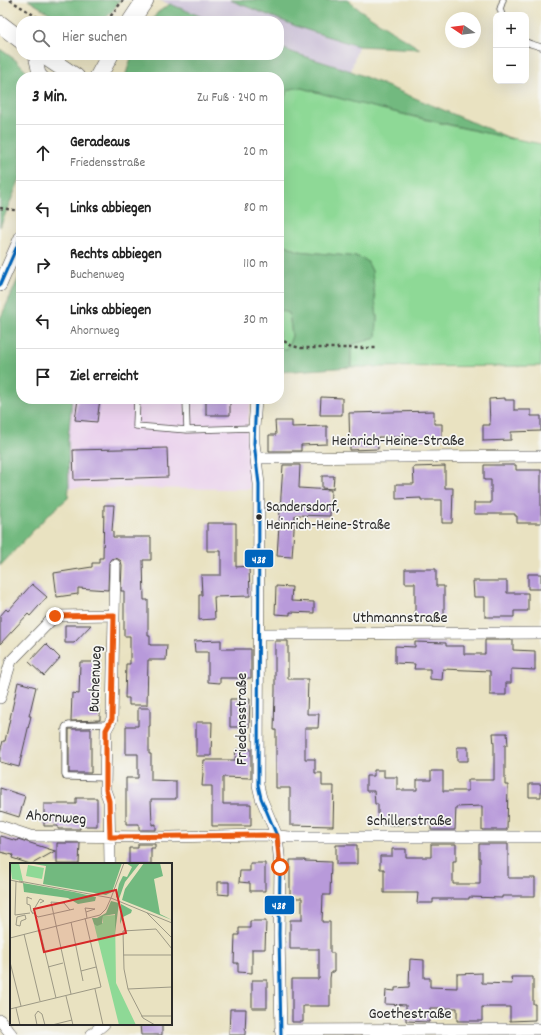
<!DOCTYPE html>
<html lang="de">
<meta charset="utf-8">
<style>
body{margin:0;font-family:Dekko,sans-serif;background:#f2f2f2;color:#222}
.controls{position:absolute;right:12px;top:12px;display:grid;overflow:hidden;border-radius:8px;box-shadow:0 4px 16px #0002}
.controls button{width:36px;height:36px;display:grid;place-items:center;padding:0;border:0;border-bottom:1px solid #e0e0e0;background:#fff;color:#222;font:20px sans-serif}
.compass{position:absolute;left:445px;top:12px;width:36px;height:36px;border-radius:50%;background:#fff;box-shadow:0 4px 16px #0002;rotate:283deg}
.stop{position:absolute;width:12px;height:12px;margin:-9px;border:3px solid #ea580c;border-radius:50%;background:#fff}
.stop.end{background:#ea580c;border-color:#fff;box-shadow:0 1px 4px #0008}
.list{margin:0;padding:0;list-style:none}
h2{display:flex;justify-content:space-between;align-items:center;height:52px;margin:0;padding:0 16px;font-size:17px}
h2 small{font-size:13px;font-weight:400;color:#767676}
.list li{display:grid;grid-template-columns:26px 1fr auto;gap:12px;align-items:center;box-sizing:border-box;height:56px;padding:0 16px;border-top:1px solid #e0e0e0}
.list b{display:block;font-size:15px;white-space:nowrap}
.list p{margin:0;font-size:13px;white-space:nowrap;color:#767676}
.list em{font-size:13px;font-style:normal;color:#767676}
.icon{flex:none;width:22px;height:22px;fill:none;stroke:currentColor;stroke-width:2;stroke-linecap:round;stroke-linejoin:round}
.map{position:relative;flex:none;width:541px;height:1035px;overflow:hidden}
.search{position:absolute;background:#fff;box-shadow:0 4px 16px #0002;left:16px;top:16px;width:268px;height:44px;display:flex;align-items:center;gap:10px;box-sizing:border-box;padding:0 14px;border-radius:16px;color:#767676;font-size:15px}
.panel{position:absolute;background:#fff;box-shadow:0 4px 16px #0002;left:16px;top:72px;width:268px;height:332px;border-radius:16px}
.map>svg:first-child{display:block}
.built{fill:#ead1ed}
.industrial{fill:#cabfd7}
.green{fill:#8ed996;stroke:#5c8260}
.forest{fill:#72b97f;stroke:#4e7255}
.building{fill:#b89ada}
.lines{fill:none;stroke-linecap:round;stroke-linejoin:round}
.service-casing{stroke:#484642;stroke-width:7}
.minor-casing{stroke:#484642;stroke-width:12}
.tertiary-casing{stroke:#484642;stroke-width:14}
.primary-casing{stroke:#484642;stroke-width:18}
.path{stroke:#484642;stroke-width:2.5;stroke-dasharray:3 3;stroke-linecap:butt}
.service{stroke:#fff;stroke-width:5.5}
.minor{stroke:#fff;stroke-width:11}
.tertiary{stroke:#fff;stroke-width:13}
.primary{stroke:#fff;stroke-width:17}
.bus-1-casing{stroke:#f6f6f2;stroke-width:6}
.bus-1{stroke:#0065bd;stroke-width:3}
.route{stroke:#ea580c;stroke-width:5}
.bus-dot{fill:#2b2b2b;stroke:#f6f6f2;stroke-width:1.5}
.labels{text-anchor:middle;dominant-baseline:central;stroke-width:3.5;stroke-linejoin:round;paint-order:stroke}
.bus-label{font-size:15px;fill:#2b2b2b;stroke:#f6f6f2;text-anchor:start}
.street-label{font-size:16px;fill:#2b2b2b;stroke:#f6f6f2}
.inset-road{fill:none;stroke:#9d9985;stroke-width:1}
.view{fill:#d62828;fill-opacity:0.15;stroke:#d62828;stroke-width:2}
.inset-edge{fill:none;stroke:#2b2b2b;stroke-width:2}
.line-badge{stroke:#f6f6f2;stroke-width:1.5}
.badge-label{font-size:11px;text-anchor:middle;font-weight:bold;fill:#fff}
</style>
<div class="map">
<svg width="541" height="1035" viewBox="0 0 541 1035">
<rect width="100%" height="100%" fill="#f6f6f2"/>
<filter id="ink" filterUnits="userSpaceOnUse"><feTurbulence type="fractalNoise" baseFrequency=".025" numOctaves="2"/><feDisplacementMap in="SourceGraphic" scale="8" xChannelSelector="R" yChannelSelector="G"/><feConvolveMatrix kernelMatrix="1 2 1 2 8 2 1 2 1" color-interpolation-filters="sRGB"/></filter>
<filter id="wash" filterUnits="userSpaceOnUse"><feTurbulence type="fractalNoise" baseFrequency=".012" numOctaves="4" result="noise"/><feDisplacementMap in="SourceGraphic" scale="16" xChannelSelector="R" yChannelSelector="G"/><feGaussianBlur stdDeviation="0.9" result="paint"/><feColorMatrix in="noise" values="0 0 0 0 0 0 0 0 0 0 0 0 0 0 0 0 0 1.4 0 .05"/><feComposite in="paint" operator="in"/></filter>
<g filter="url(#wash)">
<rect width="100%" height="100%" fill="#e9e2c1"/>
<path class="built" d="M 72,399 L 251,399 L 247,428 L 250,458 L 250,489 L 69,488 L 68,440 Z"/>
<path class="industrial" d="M 159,0 L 230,0 L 301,28 L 358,46 L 351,71 L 294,53 L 279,47 L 279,21 L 212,21 Z"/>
<path class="green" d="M 294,88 L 302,88 C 381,110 461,129 541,144 L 541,366 L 351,367 L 351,345 L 376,338 L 377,318 L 372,271 L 367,261 L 358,257 L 298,251 L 284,244 L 280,234 L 279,204 L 280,146 L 284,103 L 285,95 L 289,90 Z
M 279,310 L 289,313 L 292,336 L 287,349 L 279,348 Z"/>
<path class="forest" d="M 28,0 L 120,0 L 111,13 L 102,21 L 62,21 Z
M 230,0 L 347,0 L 360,10 L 420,49 L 358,46 L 301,28 Z
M 170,4 L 212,21 L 152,21 L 157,13 Z
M 279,47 L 294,53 L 351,71 L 512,139 L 356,103 L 302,88 C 295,88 289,88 286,94 C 282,101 283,112 282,119 C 280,147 280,175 279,204 L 279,77 L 125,77 L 132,55 L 279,55 Z
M 0,49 L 17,61 L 33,77 L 21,77 L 21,176 L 0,227 Z
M 279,226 L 280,234 L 284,244 L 298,251 L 358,257 L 367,261 L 372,271 L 377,318 L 376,338 L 351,345 L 351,367 L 279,372 L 279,348 L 287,349 L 292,336 L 289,313 L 279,310 Z
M 21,273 L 21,399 L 72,399 L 68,440 L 69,488 L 68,498 L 47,516 L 0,566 L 0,319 Z"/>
<g id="blocks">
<path class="building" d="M 321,397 L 342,398 L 342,415 L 320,415 Z
M 505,398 L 505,400 L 514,400 L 514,410 L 531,410 L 531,416 L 541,416 L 541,431 L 511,432 L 511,440 L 483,441 L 483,425 L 490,425 L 489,399 Z
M 78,399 L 100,399 L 97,422 L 75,420 Z
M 206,399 L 230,399 L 230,415 L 206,415 Z
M 434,411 L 434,424 L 442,424 L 442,440 L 414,440 L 414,437 L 378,437 L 378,449 L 350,450 L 349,413 Z
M 275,421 L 292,421 L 292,427 L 327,426 L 327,444 L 301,445 L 301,451 L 269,451 L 269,435 L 276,435 Z
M 167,448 L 168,477 L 74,480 L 73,450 Z
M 283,465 L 300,465 L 299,488 L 331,490 L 330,516 L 295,515 L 292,557 L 277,556 Z
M 484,465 L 516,465 L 516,470 L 541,470 L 541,523 L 517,523 L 517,516 L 515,516 L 515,514 L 474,514 L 474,503 L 491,503 L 491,480 L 484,480 Z
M 445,466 L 445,488 L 453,488 L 452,523 L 442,523 L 442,500 L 421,500 L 421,498 L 396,499 L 396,484 L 414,484 L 413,467 Z
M 322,476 L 334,476 L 333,489 L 322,488 Z
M 104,505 L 114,505 L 112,531 L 113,531 L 113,537 L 151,537 L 151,560 L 143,560 L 144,600 L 148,600 L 148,636 L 150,636 L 150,645 L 167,645 L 166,660 L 148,660 L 147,705 L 129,705 L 129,698 L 125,698 L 126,664 L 130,664 L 130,636 L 124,636 L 124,591 L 121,591 L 122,565 L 121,561 L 118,559 L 115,558 L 111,559 L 109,562 L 108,590 L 78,588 L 78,594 L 57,597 L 54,573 L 92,567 L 92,563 L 99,563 L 99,558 L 103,558 Z
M 207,523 L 236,523 L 236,567 L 249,566 L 250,596 L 214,597 L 215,619 L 199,620 L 199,595 L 202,595 L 201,575 L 221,575 L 221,551 L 207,551 Z
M 405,569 L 436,569 L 436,586 L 444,586 L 444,618 L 415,618 L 415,583 L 405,583 Z
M 528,574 L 541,574 L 541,589 L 528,589 Z
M 473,581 L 507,581 L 507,593 L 528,593 L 528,611 L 514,611 L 514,617 L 485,617 L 485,597 L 474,597 Z
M 32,584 L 47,597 L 30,616 L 28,614 L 0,644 L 0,616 L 6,609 L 8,611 Z
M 276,586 L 292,587 L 291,601 L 314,602 L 314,613 L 290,612 L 290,615 L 275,614 Z
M 65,625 L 91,625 L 74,643 L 65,643 Z
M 221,640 L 221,649 L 251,649 L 251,678 L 220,678 L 220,683 L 208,682 L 208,652 L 195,652 L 194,641 Z
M 485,640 L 513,640 L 513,650 L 535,651 L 535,670 L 511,669 L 511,683 L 506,683 L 506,695 L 490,695 L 490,671 L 443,669 L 442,680 L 430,679 L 430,669 L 414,669 L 415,664 L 395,663 L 395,646 L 415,647 L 415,642 L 446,643 L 446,646 L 464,646 L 464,654 L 485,654 Z
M 275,641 L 288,641 L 288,679 L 308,679 L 307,714 L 319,714 L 318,728 L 305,728 L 305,759 L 315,759 L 315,773 L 322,773 L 322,786 L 334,786 L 333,826 L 290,825 L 290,788 L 276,788 L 276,730 L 274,730 L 275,691 Z
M 46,644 L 60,658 L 44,676 L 29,662 Z
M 80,662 L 99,662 L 98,694 L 98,710 L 100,710 L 100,720 L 71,721 L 72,693 L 79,694 Z
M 18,682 L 36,687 L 29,716 L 31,716 L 19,767 L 0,762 L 0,752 L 3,741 L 5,741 Z
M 230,699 L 250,699 L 249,727 L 230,727 Z
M 138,708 L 150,708 L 150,726 L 149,726 L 149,754 L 151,754 L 151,780 L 176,781 L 176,799 L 151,799 L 152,825 L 156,824 L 156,830 L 139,830 L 139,824 L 126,824 L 126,778 L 138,778 L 138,754 L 126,754 L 126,726 L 138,726 Z
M 196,722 L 212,722 L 211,756 L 196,756 Z
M 69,729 L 91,729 L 91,773 L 69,773 Z
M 493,733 L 507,733 L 508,745 L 505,745 L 505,785 L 508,785 L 507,830 L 482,830 L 482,806 L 456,807 L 455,830 L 431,830 L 431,823 L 403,824 L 403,825 L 378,825 L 378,804 L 375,804 L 374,791 L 366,791 L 366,776 L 374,776 L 374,770 L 384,770 L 384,777 L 397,777 L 397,790 L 417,790 L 417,780 L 431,780 L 431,771 L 443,771 L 443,791 L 468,791 L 468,780 L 494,780 L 494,745 Z
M 457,747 L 468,747 L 468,761 L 457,761 Z
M 236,749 L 251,749 L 251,778 L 223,777 L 223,804 L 251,804 L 251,826 L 212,826 L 212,786 L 202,786 L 204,760 L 235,760 Z
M 529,784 L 541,784 L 541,797 L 529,797 Z
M 0,788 L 25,796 L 19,817 L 0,811 Z
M 76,798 L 97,798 L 97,826 L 80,826 L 80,829 L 58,829 L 58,826 L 44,826 L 44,804 L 76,804 Z
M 0,836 L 17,841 L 18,839 L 55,851 L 32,864 L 30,864 L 12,858 L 13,855 L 0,852 Z
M 57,843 L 80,843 L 79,864 L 57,864 Z
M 138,844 L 155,844 L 155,848 L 151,848 L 151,864 L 129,864 L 129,848 L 138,848 Z
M 431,844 L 456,844 L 456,861 L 453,861 L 453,884 L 480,884 L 480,858 L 479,858 L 479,844 L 508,844 L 508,878 L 535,878 L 535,896 L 502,896 L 502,898 L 469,897 L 469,899 L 433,899 L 433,903 L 417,903 L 418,893 L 384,893 L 384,869 L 380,869 L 380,856 L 392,856 L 392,849 L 406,849 L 406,857 L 431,857 Z
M 336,845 L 357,845 L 357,864 L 336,864 Z
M 290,860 L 305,860 L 305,861 L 331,862 L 330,895 L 323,895 L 322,922 L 330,922 L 330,953 L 334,953 L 334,972 L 331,972 L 330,978 L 330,1006 L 303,1006 L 303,1022 L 292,1022 L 292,979 L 319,979 L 319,949 L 290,949 L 290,920 L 302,920 L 302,898 L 290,898 Z
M 250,863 L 265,863 L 265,891 L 250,891 L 250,883 L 239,882 L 240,871 L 250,871 Z
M 218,882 L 229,882 L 229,895 L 218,894 Z
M 250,921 L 266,921 L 265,949 L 252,949 L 252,973 L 238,972 L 238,963 L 234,963 L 235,935 L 239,935 L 239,928 L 250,928 Z
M 410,959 L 424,960 L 424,978 L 430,978 L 430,987 L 457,988 L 457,974 L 482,973 L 482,983 L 512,984 L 511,977 L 533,977 L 533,1004 L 535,1004 L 535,1020 L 510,1021 L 510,1007 L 482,1007 L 482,1021 L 457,1021 L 457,1008 L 430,1008 L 429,1022 L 406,1021 L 406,1005 L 385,1004 L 386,990 L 395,991 L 395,988 L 409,987 Z
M 252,980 L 267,980 L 267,1008 L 252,1008 Z
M 230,1009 L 246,1009 L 245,1035 L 229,1035 Z
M 140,1024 L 162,1024 L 162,1035 L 141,1035 Z"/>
</g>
</g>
<g filter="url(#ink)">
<use href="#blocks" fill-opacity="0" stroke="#484642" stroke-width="1"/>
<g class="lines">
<g class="service-casing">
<path id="service" d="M 502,15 L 500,9 L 503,0
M 526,42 L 531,44 L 541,47
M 137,399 L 136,426 L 187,430 L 254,428
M 186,399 L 187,430
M 106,778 L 69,777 L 66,777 L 65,774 L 65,728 L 66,726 L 69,725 L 109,724"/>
</g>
<g class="minor-casing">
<path id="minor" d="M 256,399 L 254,428 L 254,443 L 259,484 L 258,785 L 261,798 L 277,836 L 279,855 L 280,867 L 279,934 L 281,1035
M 256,458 L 541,456
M 259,634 L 541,633
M 0,698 L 11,661 L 55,616 L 114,615
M 0,826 L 30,836 L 170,837 L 264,835 L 290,837 L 541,837
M 110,864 L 109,801 L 105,790 L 106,730 L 112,719 L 115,565
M 0,1020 L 12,1035
M 280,1030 L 541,1029
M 91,1035 L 104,1024"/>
</g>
<g class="tertiary-casing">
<path id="tertiary" d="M 35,55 L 39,74 L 42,77
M 0,285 L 21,237"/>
</g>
<g class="primary-casing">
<path id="primary" d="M 131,21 L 145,0
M 0,24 L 21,40
M 43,55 L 76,77
M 98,77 L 110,55"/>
</g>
<path class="path" d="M 10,0 L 43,21
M 107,21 L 123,0
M 0,208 L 21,211
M 279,338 L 292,346 L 301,348 L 376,348"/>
<use href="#service" class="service"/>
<use href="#minor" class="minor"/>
<use href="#tertiary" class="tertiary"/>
<use href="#primary" class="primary"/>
<g class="bus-1-casing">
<path id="bus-1" d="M 0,285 L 21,237
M 256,399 L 254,443 L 259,484 L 258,785 L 261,798 L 277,836 L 279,855 L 280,867 L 279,934 L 281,1035"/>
</g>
<use href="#bus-1" class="bus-1"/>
</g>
</g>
<g class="lines" filter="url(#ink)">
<path class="route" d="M 55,616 L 114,615 L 112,719 L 106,730 L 106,790 L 109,801 L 110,837 L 264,835 L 277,836 L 280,867"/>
</g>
<circle class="bus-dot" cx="259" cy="517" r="3.5"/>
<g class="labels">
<g class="bus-label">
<text x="266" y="508">Sandersdorf,<tspan x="266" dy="18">Heinrich-Heine-Straße</tspan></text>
</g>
<g class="street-label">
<text x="398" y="441">Heinrich-Heine-Straße</text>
<text x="400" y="618">Uthmannstraße</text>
<text transform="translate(96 679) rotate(-88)">Buchenweg</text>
<text transform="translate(242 719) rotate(-90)">Friedensstraße</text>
<text transform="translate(56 818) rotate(4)">Ahornweg</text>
<text x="409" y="821">Schillerstraße</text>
<text x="410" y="1014">Goethestraße</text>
</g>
</g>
<g transform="translate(10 863)">
<rect width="162" height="162" fill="#e9e2c1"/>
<path d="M 0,0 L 9,0 L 13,18 L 2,16 ZM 18,2 L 34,5 L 32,16 L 16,13 ZM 105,52 L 106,120 L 126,162 L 109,162 L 84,61 L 93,60 L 93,53 Z" fill="#8ed996"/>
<path d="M 18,0 L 112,0 L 102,29 L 96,32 L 33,21 L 36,3 ZM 116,0 L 130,0 L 115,19 L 109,36 L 106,34 L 109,21 L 113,13 L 117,14 L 122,4 ZM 134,0 L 150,0 L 153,13 L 144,16 L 150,51 L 162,57 L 112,37 L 115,26 ZM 13,20 L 64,29 L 86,34 L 85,38 L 68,41 L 58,35 L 14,29 ZM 101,38 L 109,40 L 105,70 L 105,51 L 93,53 L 92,61 L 87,63 L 84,61 L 82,55 L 87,55 L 96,50 ZM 111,41 L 122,47 L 121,50 L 113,54 L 110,61 Z" fill="#72b97f"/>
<path class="inset-road" d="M 114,0 L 101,35 L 162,60M 0,17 L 14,20M 60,47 L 54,40 L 41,39 L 61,131M 21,48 L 20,42 L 17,41 L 17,34 L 22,36M 23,48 L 30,36 L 34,38 L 30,40M 76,49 L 85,46 L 75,45 L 76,49 L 77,55M 137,50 L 162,75M 23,51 L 21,48 L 28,54 L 64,46M 5,52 L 6,18M 5,52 L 20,50M 15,52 L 16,56 L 11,58 L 10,63 L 6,62 L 7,54 ZM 61,59 L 73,118M 30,68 L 46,135M 14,71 L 30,138M 0,75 L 90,52 L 96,46 L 101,35 L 9,18M 113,92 L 162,92M 0,99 L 11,143M 38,104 L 53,100M 71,108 L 86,104M 85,126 L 93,162M 118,126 L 162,124M 56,133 L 63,162M 6,145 L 10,162M 0,146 L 91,124 L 75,55M 131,153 L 162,153M 27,162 L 25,152 L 28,148 L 32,151 L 35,162M 42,162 L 62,157M 145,162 L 133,155 L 118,126 L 114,106 L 113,68 L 146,66 L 162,86"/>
<path class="view" d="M 106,27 L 116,70 L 34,89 L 24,46 Z"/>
<rect width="162" height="162" class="inset-edge"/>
</g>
<g class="line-badge">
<rect x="244" y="549" width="30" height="19" rx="4" fill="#0065bd"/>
<rect x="264" y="895" width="31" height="20" rx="4" fill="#0065bd"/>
</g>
<g class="badge-label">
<text x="259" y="563">438</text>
<text x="279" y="909">438</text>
</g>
</svg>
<div class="controls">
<button>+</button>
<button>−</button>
</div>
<svg class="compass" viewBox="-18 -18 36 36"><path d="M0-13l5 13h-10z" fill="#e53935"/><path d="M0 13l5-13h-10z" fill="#767676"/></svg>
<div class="stop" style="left:280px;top:867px"></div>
<div class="stop end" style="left:55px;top:616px"></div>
<div class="search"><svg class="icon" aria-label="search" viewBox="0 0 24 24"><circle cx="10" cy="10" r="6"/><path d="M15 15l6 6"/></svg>Hier suchen</div>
<section class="panel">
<h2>3 Min.<small>Zu Fuß · 240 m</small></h2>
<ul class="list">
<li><svg class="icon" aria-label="ahead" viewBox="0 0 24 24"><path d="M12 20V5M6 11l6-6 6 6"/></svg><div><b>Geradeaus</b><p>Friedensstraße</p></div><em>20 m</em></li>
<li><svg class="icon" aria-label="left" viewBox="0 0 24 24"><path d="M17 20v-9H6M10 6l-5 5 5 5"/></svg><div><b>Links abbiegen</b></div><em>80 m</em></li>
<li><svg class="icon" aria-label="right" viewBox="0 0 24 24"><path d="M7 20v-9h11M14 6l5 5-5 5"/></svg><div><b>Rechts abbiegen</b><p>Buchenweg</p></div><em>110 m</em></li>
<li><svg class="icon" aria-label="left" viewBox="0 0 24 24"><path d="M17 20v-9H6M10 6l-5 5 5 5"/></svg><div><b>Links abbiegen</b><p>Ahornweg</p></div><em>30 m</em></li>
<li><svg class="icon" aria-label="arrive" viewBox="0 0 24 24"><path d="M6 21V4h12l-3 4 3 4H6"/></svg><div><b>Ziel erreicht</b></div></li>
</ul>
</section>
</div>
